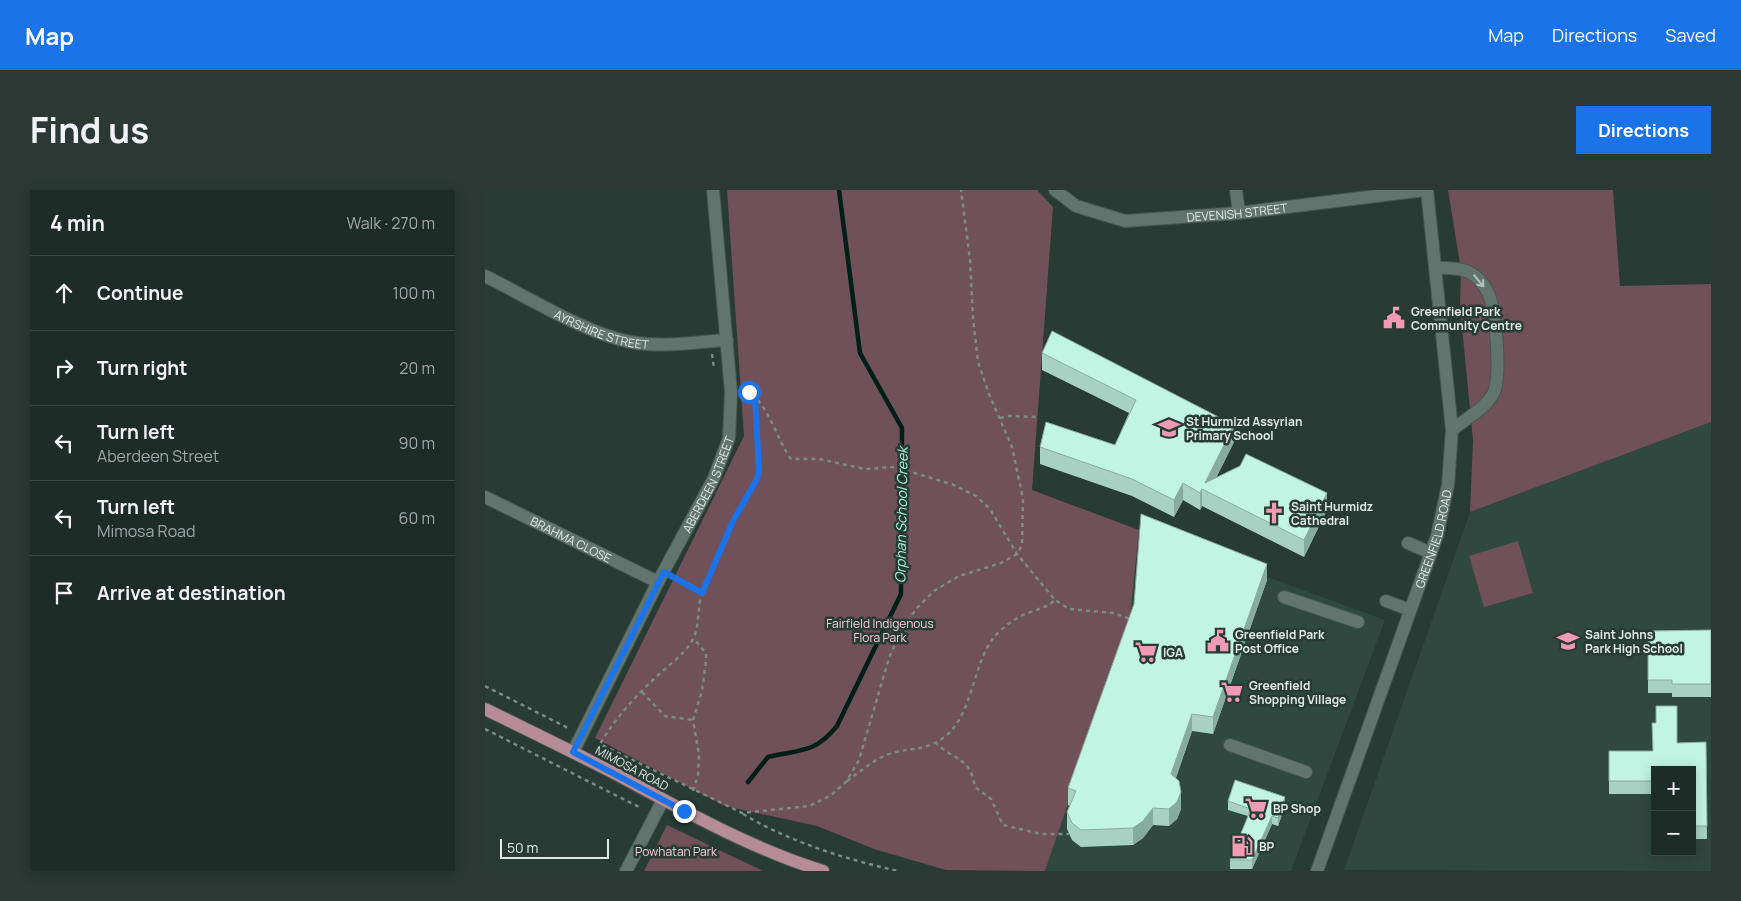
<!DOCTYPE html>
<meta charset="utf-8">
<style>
body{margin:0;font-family:Manrope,sans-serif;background:#2b3834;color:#f1f3f6}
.controls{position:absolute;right:15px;bottom:15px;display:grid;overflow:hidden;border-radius:0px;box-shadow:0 2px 12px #0003}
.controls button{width:45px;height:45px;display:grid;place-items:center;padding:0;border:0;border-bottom:1px solid #3c4845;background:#1e2c28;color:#f1f3f6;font:25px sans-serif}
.scale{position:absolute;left:15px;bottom:12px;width:109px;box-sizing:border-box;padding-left:5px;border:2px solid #dee9e5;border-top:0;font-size:14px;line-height:18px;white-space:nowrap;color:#dee9e5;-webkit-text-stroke:4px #283b35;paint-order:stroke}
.stop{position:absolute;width:15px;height:15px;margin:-11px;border:4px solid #1a73e8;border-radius:50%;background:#fff}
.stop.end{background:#1a73e8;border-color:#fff;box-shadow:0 1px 5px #0008}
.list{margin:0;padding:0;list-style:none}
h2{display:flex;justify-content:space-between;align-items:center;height:65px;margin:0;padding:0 20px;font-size:21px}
h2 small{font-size:16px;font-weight:400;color:#a1a7a8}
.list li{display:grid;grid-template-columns:32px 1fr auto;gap:15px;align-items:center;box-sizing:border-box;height:75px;padding:0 20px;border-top:1px solid #3c4845}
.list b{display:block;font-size:19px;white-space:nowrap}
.list p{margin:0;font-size:16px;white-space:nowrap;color:#a1a7a8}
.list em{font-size:16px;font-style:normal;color:#a1a7a8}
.icon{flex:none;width:28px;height:28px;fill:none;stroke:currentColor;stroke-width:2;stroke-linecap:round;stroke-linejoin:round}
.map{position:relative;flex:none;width:1226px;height:681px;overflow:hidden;border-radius:0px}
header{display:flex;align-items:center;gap:30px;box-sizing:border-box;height:70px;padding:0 25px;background:#1a73e8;color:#fff}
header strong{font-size:24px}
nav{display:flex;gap:28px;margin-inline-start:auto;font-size:18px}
.intro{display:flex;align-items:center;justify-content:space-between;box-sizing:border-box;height:120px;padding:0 30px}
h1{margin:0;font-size:35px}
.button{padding:12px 22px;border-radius:0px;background:#1a73e8;color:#fff;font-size:18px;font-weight:700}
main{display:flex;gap:30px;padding:0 30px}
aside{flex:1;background:#1e2c28;border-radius:0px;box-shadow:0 2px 12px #0003}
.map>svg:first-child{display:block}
.built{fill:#2f4840;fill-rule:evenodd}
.park{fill:#705059}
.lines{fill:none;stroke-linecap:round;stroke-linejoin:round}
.stream{stroke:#002017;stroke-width:4.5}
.minor-casing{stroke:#465650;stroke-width:14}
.major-casing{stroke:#465650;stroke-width:14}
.path{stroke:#7b8b86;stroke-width:2.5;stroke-dasharray:4 4;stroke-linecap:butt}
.minor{stroke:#61756e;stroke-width:12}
.major{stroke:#b68c98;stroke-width:12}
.wall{fill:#a7d2c3}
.shaded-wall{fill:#88ab9f}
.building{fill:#c2f4e3;stroke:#88ab9f}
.oneway{stroke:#b2c0bb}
.route{stroke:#1a73e8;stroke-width:6}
.labels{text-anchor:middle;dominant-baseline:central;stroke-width:5;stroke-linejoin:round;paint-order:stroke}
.street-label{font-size:12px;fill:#dee9e5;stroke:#283b35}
.poi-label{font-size:12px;font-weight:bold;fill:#dee9e5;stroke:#283b35;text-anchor:start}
.park-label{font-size:12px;fill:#f9cdd9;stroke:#283b35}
.water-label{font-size:14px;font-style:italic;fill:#a7f7dd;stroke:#283b35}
</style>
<header>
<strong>Map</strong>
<nav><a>Map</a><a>Directions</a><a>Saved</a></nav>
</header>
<div class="intro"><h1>Find us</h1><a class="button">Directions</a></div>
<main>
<aside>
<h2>4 min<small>Walk · 270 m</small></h2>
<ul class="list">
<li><svg class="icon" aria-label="ahead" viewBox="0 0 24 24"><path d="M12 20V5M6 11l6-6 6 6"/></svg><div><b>Continue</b></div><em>100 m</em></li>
<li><svg class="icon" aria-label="right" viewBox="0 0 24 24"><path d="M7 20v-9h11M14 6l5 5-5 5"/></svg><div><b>Turn right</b></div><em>20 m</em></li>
<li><svg class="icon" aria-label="left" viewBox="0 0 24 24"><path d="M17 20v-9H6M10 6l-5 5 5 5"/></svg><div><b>Turn left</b><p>Aberdeen Street</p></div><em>90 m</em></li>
<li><svg class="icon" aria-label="left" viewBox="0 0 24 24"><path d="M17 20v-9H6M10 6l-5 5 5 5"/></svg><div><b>Turn left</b><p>Mimosa Road</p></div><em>60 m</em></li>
<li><svg class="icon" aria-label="arrive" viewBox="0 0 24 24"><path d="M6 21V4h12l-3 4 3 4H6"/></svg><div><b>Arrive at destination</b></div></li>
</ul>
</aside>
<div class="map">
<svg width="1226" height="681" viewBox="0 0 1226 681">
<rect width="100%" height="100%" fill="#283b35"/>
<path class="built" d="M 1226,232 L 1226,681 L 859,680 L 985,322 ZM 1170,580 L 1207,580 L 1207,662 L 1170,662 Z
M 654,340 L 900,430 L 806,681 L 560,681 L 644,436 Z"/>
<path class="park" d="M 242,0 L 552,0 L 568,17 L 547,300 L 654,340 L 644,436 L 560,681 L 461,680 L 389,659 L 332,636 L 240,616 L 110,548 L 259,246 Z
M 963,0 L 1128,0 L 1135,96 L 1226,94 L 1226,232 L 985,322 L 988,250 L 975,117 L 976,80 Z
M 1033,351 L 1048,403 L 999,417 L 984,366 Z
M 182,635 L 278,681 L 159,681 Z"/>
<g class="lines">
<path class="stream" d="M 263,592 L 283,567 C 316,559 329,564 352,536 L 416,404 L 417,238 L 375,163 L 354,0"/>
<g class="minor-casing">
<g id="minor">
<path id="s1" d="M 570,0 L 591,16 L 640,31 L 754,23 L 940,0"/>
<path d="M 751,0 L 754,23"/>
<path d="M 950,78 C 961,78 977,77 987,84 C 996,89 1004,102 1006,111 C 1011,129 1016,186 1009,202 C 1001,219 981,228 967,240"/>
<path id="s2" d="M 0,86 C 43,107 101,144 146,152 C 178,158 210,152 242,150"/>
<path id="s3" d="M 0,307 L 173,392"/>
<path d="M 923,353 L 946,363"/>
<path d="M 799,407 L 873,432"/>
<path d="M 901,411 L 925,420"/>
<path d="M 745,555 L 821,582"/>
<path id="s4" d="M 88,562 L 173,392 L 229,288 L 244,248 L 246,202 L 228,0"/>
<path d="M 141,681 L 178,610"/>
<path id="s5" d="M 832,681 L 952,346 L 963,295 L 967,240 L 942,0"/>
</g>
</g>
<g class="major-casing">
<path id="major" d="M 0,519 C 43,540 86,561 129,583 C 196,619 264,658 338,681"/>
</g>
<path class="path" d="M 227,164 L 229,179
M 260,201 C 282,208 292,251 306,269 L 334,269 L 380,279 L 410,277 L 469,295 L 491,306 L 505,319 L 532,364 L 570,410 L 584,419 L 628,423 L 645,429
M 271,207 L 274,281 L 272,289 L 248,331 L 217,403 C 212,417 215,438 207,451 C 198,466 181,477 169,489 C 148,509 130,529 115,554 L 257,623 L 324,616 L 345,606 L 361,592 L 374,570 L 404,468 L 416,441 L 431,419 L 449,401 L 474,386 L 516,373 L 532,364 L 537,355 L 538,309 L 527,257 L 504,204 L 493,172 L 488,128 L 485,70 L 476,0
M 515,228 L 524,226 L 552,227
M 189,387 L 217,403
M 0,496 L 83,538
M 157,502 L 180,526 L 208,530
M 0,539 L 154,617
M 450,552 C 469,572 485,565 490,597 L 506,609 L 518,635 L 556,644 L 584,644
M 362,591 C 378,580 392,566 411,562 C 429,558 441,560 458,548 C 488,527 487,475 509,447 C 517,438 531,427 543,423 C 553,419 561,418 570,410
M 208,601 L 213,585 L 214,565 L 208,530 L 217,501 L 221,471 L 221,463 L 209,449
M 258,624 C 305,652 360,669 413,681"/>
<use href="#minor" class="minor"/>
<use href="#major" class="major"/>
</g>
<path class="wall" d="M 557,163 L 749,252 L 731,288 L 842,320 L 819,367 L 717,316 L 715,320 L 698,310 L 689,327 L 647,306 L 555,274 L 555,257 L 630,255 L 644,223 L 557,180 Z
M 782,390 L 728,544 L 707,541 L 691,588 L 696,619 L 692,629 L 684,636 L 668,635 L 658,648 L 648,655 L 596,657 L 587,650 L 582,639 L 582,622 L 585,616 L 583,615 L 583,598 Z
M 1226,440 L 1226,507 L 1187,507 L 1187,503 L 1163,503 L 1163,441 Z
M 1171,533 L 1192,553 L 1221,552 L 1222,649 L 1207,649 L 1207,580 L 1170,580 L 1170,623 L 1168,624 L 1168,604 L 1124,604 L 1124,561 L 1168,561 Z
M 743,611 L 800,616 L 793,636 L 787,634 L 767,679 L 745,679 L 745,670 L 763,626 L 743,620 Z"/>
<path class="shaded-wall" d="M 749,235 L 749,252 L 724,302 L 720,293 Z
M 698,293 L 698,310 L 689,327 L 689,310 Z
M 717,299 L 717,316 L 715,320 L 715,303 Z
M 842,303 L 842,320 L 819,367 L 819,350 Z
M 782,374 L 782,390 L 728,544 L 728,527 Z
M 707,524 L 707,541 L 686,601 L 686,584 Z
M 696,602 L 696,619 L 692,629 L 684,636 L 684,619 Z
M 800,607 L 800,616 L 793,636 L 793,628 Z
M 668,618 L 668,635 L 658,648 L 648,655 L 648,638 Z
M 787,626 L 787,634 L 767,679 L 767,670 Z"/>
<path class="building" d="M 567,141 L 749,235 L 720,293 L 755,276 L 761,264 L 842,303 L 819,350 L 717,299 L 715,303 L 698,293 L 689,310 L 647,289 L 555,257 L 561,232 L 630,255 L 651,210 L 557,163 Z
M 656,324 L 782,374 L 728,527 L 707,524 L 686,584 L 694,591 L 696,602 L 692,612 L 684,619 L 668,618 L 658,631 L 648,638 L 596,640 L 587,633 L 582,622 L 591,601 L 583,598 L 649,414 Z
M 1226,440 L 1226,494 L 1187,494 L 1187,490 L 1163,490 L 1163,441 Z
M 1171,516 L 1192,516 L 1192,553 L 1221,552 L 1222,636 L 1207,636 L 1207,580 L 1170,580 L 1170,611 L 1168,611 L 1168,591 L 1124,591 L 1124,561 L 1168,561 L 1167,533 L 1171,533 Z
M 750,590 L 800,607 L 793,628 L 787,626 L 767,670 L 745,670 L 766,619 L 743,611 Z"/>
<defs><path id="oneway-shaft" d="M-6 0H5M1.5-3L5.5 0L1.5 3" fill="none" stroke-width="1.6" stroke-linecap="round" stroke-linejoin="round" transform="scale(1.25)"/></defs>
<use class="oneway" href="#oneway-shaft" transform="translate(994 91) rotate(50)"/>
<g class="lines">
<path class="route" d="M 199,621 L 88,562 L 179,382 L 217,403 L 248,331 L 272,289 L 274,281 L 270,207 L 264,202"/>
</g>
<defs>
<g id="civic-bare" transform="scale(1.725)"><path d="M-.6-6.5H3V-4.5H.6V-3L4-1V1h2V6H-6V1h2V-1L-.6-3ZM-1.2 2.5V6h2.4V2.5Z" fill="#f19ab4" stroke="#283b35" stroke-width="2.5" paint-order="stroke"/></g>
<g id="school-bare" transform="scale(1.725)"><path d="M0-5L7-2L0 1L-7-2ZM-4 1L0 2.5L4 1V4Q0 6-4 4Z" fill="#f19ab4" stroke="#283b35" stroke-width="2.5" paint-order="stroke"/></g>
<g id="church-bare" transform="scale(1.725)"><path d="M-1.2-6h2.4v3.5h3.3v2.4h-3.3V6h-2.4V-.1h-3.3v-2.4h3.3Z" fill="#f19ab4" stroke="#283b35" stroke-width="2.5" paint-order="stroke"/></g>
<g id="supermarket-bare" transform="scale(1.725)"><path d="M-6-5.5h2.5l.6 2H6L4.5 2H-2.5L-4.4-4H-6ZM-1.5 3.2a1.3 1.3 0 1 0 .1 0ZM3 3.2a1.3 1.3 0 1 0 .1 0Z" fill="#f19ab4" stroke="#283b35" stroke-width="2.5" paint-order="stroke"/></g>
<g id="fuel-bare" transform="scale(1.725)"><path d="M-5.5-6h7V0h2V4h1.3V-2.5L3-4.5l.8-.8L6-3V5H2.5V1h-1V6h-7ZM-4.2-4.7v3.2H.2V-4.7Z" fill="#f19ab4" stroke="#283b35" stroke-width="2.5" paint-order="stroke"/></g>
</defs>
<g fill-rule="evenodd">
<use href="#civic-bare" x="909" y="128"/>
<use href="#school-bare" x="684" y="238"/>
<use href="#church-bare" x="789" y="323"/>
<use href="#civic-bare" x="733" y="451"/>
<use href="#school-bare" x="1083" y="451"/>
<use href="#supermarket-bare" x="661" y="462"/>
<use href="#supermarket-bare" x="747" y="502"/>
<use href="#supermarket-bare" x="771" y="618"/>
<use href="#fuel-bare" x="757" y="656"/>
</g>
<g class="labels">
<g class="street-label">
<text stroke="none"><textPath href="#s1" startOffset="190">DEVENISH STREET</textPath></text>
<text stroke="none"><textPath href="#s2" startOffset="129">AYRSHIRE STREET</textPath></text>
<text stroke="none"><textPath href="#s4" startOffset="300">ABERDEEN STREET</textPath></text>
<text stroke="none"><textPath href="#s5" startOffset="352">GREENFIELD ROAD</textPath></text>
<text stroke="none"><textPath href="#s3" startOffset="96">BRAHMA CLOSE</textPath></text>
<text transform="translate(147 578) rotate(28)">MIMOSA ROAD</text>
</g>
<g class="poi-label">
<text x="926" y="121">Greenfield Park<tspan x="926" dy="14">Community Centre</tspan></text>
<text x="701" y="231">St Hurmizd Assyrian<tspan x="701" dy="14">Primary School</tspan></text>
<text x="806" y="316">Saint Hurmidz<tspan x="806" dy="14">Cathedral</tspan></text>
<text x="750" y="444">Greenfield Park<tspan x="750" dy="14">Post Office</tspan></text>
<text x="1100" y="444">Saint Johns<tspan x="1100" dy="14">Park High School</tspan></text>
<text x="678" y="462">IGA</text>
<text x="764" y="495">Greenfield<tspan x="764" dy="14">Shopping Village</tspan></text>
<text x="788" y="618">BP Shop</text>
<text x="774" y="656">BP</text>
</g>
<g class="park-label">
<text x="395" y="433">Fairfield Indigenous<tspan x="395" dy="14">Flora Park</tspan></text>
<text x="191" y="661">Powhatan Park</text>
</g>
<g class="water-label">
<text transform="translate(416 325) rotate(-89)">Orphan School Creek</text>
</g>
</g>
</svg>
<div class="controls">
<button>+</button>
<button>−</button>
</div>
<div class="scale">50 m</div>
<div class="stop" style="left:264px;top:202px"></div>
<div class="stop end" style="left:199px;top:621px"></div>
</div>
</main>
